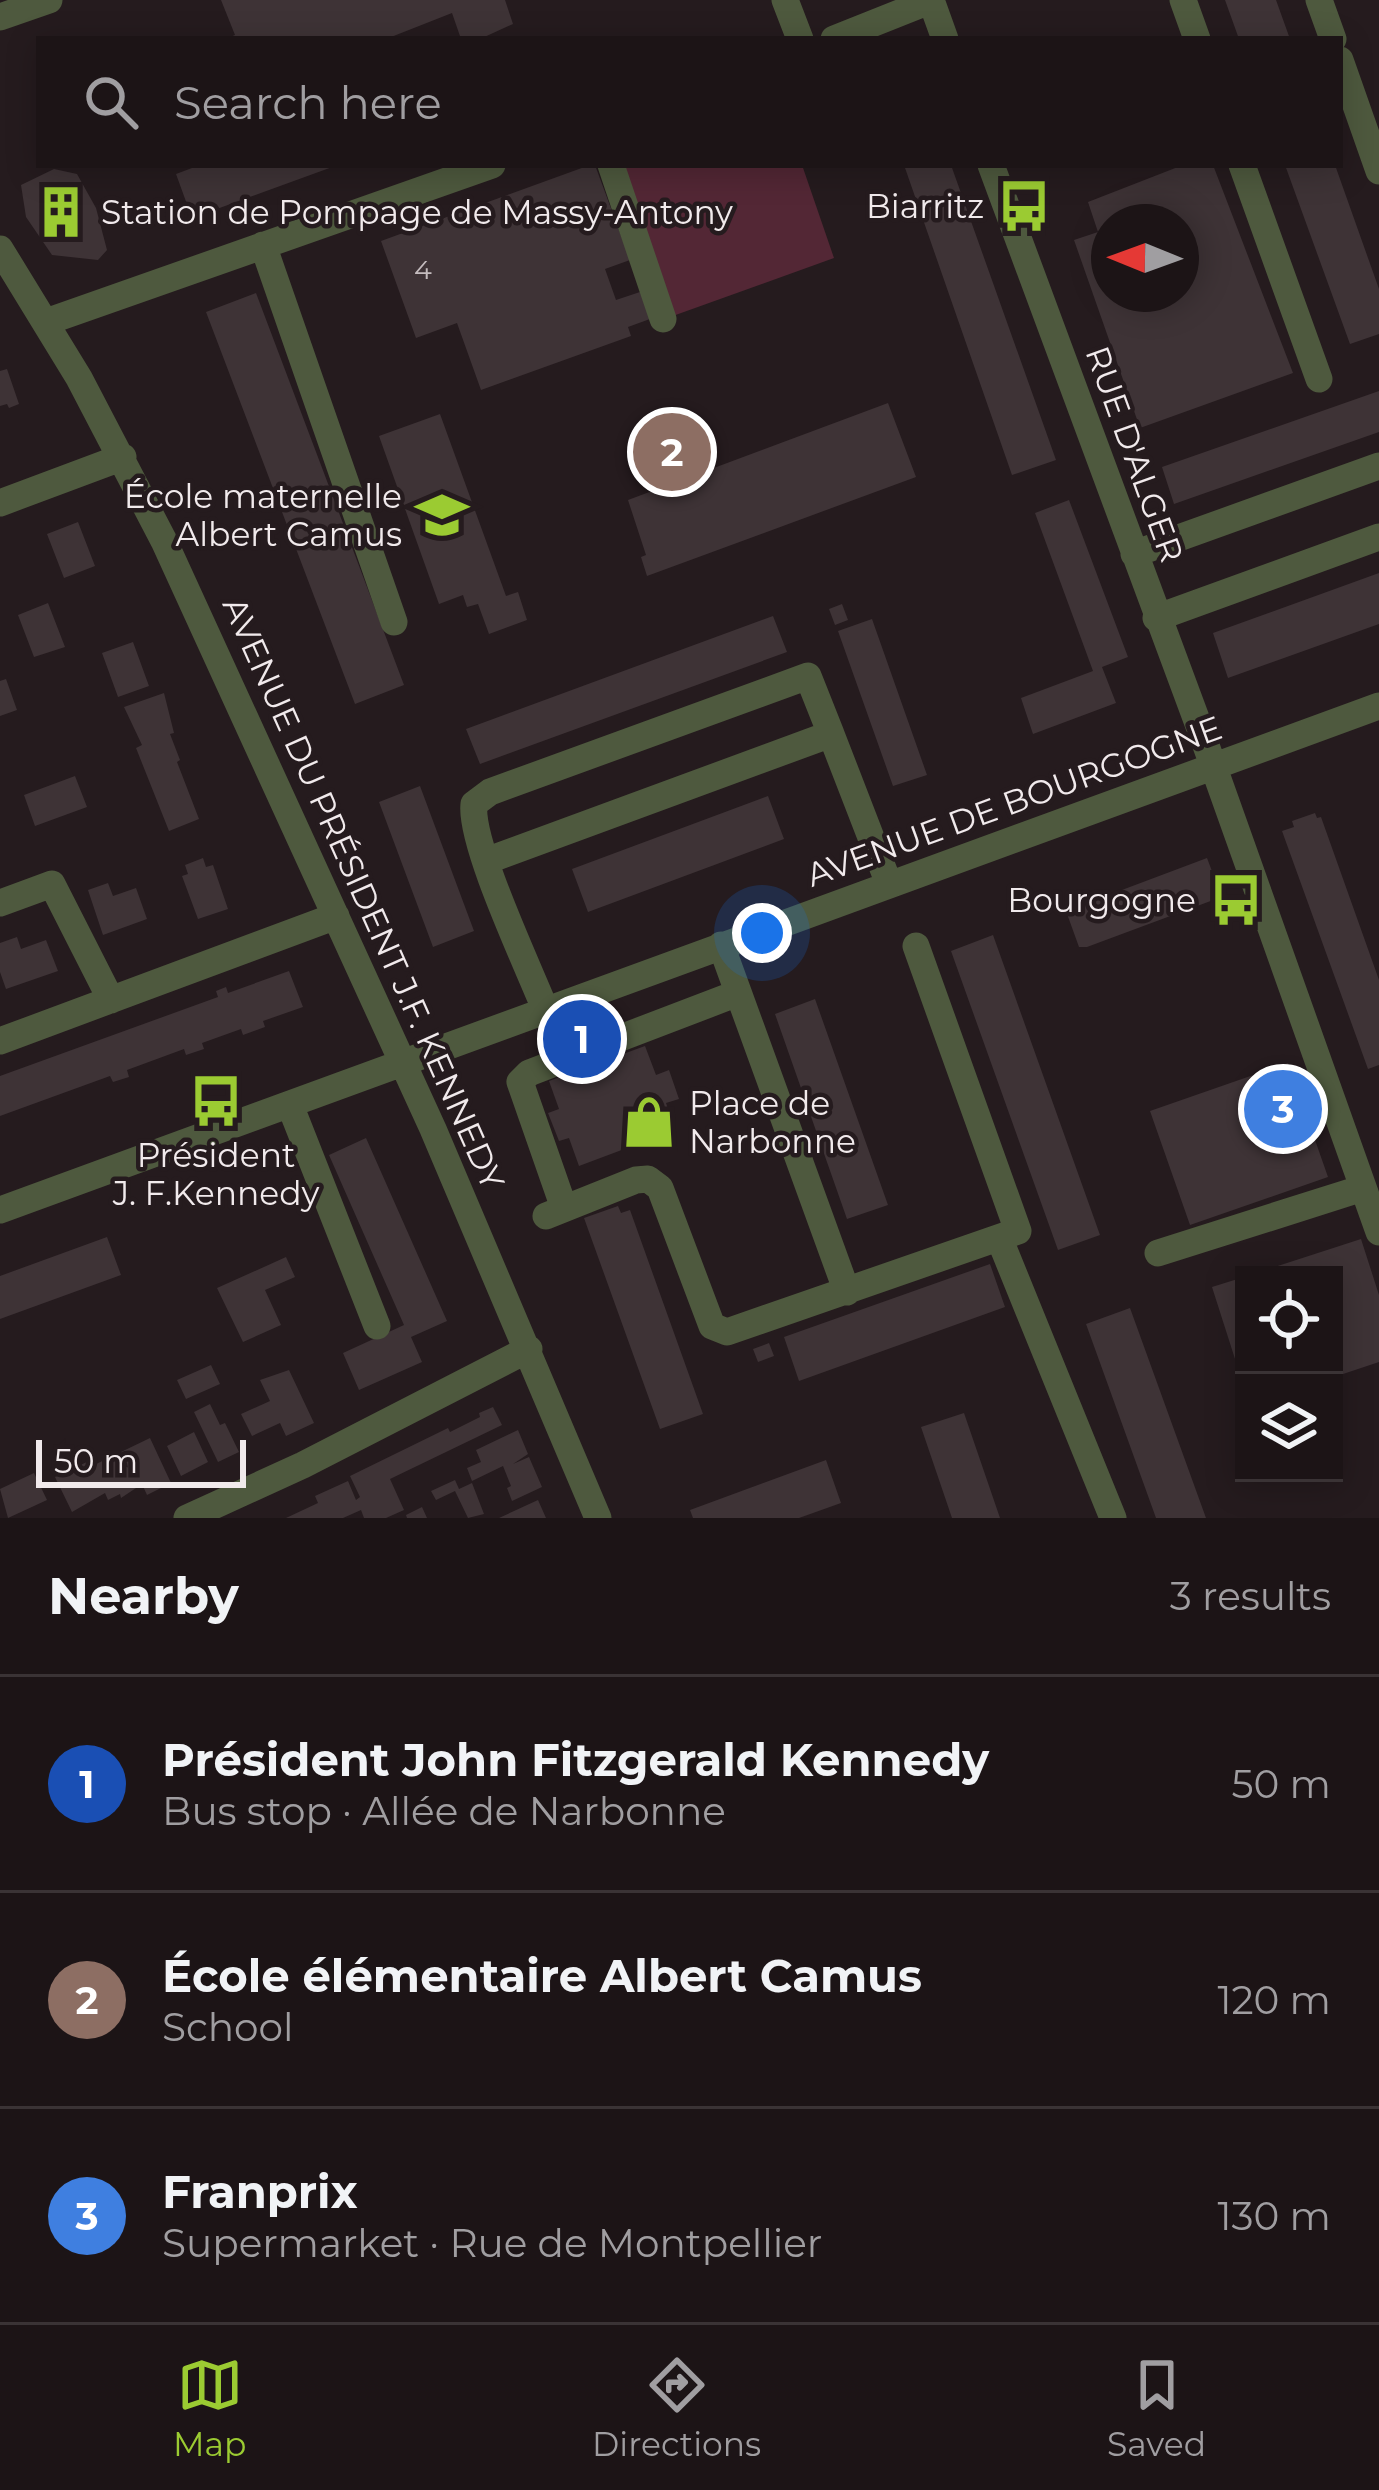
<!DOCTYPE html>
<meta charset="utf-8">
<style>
body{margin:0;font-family:Montserrat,sans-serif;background:#251d1f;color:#f1f3f6}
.controls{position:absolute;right:36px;bottom:36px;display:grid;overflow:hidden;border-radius:0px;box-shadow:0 6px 30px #0003}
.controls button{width:108px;height:108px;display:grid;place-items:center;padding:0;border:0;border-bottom:3px solid #3a3335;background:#1c1416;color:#f1f3f6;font:60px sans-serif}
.compass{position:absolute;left:1091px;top:204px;width:108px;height:108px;border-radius:50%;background:#1c1416;box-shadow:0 6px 30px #0003;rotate:271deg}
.scale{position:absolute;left:36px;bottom:30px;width:210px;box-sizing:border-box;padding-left:12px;border:6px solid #f1eaec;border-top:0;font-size:33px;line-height:42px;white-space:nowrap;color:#f1eaec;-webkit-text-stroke:9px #251b1e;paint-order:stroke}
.you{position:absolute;left:762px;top:933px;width:42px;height:42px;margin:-30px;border:9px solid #fff;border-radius:50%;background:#1a73e8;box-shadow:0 0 0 18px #1a73e833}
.badge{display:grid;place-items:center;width:78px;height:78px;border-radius:50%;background:#9bcb32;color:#fff;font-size:39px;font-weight:700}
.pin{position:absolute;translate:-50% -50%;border:6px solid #fff;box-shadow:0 3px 12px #0006}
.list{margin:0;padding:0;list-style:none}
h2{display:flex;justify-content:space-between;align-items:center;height:156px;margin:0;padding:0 48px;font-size:51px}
h2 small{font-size:39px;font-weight:400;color:#a09ea1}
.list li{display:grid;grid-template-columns:78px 1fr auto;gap:36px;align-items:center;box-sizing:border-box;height:216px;padding:0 48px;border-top:3px solid #3a3335}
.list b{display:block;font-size:45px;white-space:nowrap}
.list p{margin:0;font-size:39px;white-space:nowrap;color:#a09ea1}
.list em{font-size:39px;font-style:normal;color:#a09ea1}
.icon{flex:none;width:66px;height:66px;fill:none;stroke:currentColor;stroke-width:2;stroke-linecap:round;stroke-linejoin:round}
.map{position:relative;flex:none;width:1379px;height:1518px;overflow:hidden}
.search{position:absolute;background:#1c1416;box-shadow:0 6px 30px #0003;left:36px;right:36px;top:36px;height:132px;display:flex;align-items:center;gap:30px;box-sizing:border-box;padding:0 42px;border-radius:0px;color:#a09ea1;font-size:45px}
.sheet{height:804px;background:#1c1416}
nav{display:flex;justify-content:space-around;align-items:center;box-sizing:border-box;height:168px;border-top:3px solid #3a3335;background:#1c1416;font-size:33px;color:#a09ea1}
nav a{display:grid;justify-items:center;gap:6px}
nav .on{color:#9bcb32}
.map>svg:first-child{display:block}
.green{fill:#532735}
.building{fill:#3e3336;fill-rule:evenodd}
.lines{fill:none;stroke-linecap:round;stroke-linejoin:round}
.minor{stroke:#4e593e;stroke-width:27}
.labels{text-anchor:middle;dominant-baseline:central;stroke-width:9;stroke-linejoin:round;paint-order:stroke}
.number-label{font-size:27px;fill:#c4bcbe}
.poi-label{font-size:33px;fill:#f1eaec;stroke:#251b1e;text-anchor:end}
.street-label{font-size:33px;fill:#f1eaec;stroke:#251b1e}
</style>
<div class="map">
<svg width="1379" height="1518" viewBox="0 0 1379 1518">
<rect width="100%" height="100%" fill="#251b1e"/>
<path class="green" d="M 629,165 L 802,165 L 834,258 L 670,317 L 620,168 Z"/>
<path class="building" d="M 221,0 L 505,0 L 513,24 L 480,39 L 461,39 L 452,13 L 386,39 L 225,39 L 235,35 Z
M 1225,0 L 1276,0 L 1290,39 L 1239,39 Z
M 200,165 L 335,165 L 335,166 L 192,218 L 176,174 Z
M 590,165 L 595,165 L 630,260 L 605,269 L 616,300 L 640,292 L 650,319 L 628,327 L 631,336 L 481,390 L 457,323 L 416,338 L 381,241 Z
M 904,165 L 951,165 L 1056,460 L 1012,475 Z
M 1183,165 L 1213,165 L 1293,373 L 1140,428 L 1074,240 L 1098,232 L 1088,202 ZM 1109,222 L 1181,222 L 1181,294 L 1109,294 Z
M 1285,165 L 1335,165 L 1379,289 L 1379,334 L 1350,344 Z
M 54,169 L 77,174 L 96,208 L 107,250 L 98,260 L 52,255 L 26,217 L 21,185 Z
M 256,293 L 404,685 L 355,704 L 206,312 Z
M 7,369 L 19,404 L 9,408 L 7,404 L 0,406 L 0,371 Z
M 1379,391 L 1379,432 L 1174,504 L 1162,467 Z
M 888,403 L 916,477 L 647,576 L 641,557 L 646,555 L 628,500 Z
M 440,414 L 506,596 L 518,592 L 527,620 L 489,634 L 478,604 L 467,607 L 463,595 L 439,604 L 379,436 Z
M 1069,500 L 1128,657 L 1102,667 L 1116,703 L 1033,734 L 1021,698 L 1093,671 L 1035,513 Z
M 78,522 L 95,566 L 64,578 L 47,534 Z
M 1379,573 L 1379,624 L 1228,678 L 1213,633 Z
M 48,603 L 65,647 L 34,657 L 18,615 Z
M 842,604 L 848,620 L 835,625 L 829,609 Z
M 773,616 L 787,652 L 480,764 L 466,729 Z
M 872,619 L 927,775 L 893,786 L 838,631 Z
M 133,642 L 149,686 L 118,697 L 102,653 Z
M 6,679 L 17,710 L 0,716 L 0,681 Z
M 164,693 L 174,733 L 170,734 L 180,760 L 177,762 L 199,819 L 169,831 L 136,748 L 142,745 L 124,707 Z
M 75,776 L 87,807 L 35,826 L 24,795 Z
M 420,786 L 474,931 L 433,947 L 379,802 Z
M 768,796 L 784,839 L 588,912 L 572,869 Z
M 1315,813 L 1317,818 L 1321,817 L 1379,980 L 1379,1065 L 1368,1069 L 1282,831 L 1294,827 L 1292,821 Z
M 203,858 L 206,867 L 213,865 L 228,909 L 198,919 L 182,876 L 188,874 L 185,865 Z
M 1207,858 L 1221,895 L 1216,899 L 1087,947 L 1079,947 L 1066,911 Z
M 108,883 L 113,896 L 136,888 L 147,919 L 103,935 L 88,890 Z
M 993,935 L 1100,1235 L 1058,1250 L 951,951 Z
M 17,937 L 21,949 L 46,940 L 58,971 L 6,989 L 0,972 L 0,943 Z
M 289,971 L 303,1007 L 263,1021 L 265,1027 L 243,1035 L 241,1029 L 202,1043 L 204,1049 L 186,1055 L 184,1049 L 127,1070 L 129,1077 L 113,1082 L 110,1076 L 0,1116 L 0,1076 L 218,997 L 216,991 L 226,987 L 228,993 Z
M 815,999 L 888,1205 L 847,1219 L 775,1014 Z
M 645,1046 L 656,1075 L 669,1070 L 679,1099 L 666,1103 L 675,1130 L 579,1166 L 569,1138 L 559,1141 L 548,1113 L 559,1109 L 549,1081 Z
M 1288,1063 L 1328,1177 L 1190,1225 L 1150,1111 Z
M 366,1138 L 447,1321 L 411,1337 L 422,1362 L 359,1390 L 343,1353 L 404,1325 L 329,1155 Z
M 618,1206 L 621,1213 L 630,1210 L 703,1414 L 660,1429 L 584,1218 Z
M 107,1237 L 121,1275 L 0,1319 L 0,1276 Z
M 1361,1239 L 1379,1295 L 1379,1362 L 1334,1377 L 1334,1275 L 1253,1274 Z
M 286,1257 L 295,1277 L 265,1290 L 281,1325 L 243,1342 L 217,1288 Z
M 990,1264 L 1005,1307 L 799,1381 L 784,1337 Z
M 1244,1277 L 1244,1384 L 1243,1384 L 1212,1287 Z
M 1130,1308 L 1206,1518 L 1156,1518 L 1086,1324 Z
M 769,1343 L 774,1356 L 758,1362 L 753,1349 Z
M 211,1365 L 220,1384 L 186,1399 L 177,1380 Z
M 289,1370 L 314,1423 L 286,1436 L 280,1423 L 252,1436 L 241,1414 L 270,1401 L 260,1380 Z
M 210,1404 L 220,1425 L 225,1423 L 239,1452 L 218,1462 L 194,1412 Z
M 493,1407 L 502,1425 L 390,1479 L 404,1510 L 386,1518 L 364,1518 L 361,1510 L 343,1518 L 286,1518 L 318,1503 L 315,1496 L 348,1481 L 356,1500 L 360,1497 L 350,1476 L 448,1428 L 450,1432 L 480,1417 L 479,1413 Z
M 964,1413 L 1000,1518 L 952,1518 L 921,1427 Z
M 518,1430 L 528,1454 L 513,1464 L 529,1457 L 542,1487 L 512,1501 L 507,1488 L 511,1486 L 503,1466 L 472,1481 L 467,1468 L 481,1462 L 476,1450 Z
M 194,1432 L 208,1462 L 181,1476 L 167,1446 Z
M 150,1438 L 171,1483 L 147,1495 L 142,1484 L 121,1498 L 120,1494 L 108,1500 L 105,1493 L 72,1512 L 55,1477 L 89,1461 L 92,1466 Z
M 826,1460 L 841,1503 L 799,1518 L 693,1518 L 690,1510 Z
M 34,1473 L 47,1500 L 8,1518 L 0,1489 Z
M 455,1480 L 459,1489 L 472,1483 L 484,1514 L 468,1518 L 455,1491 L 436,1500 L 431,1491 Z
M 538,1500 L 546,1518 L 499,1518 Z
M 422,1507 L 427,1518 L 407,1518 L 406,1515 Z"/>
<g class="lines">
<path class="minor" d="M 785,0 L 800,39
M 931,0 L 945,39
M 1183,0 L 1197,39
M 1319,0 L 1333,39
M 0,17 L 49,0
M 834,39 L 932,0
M 1340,60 L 1379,171
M 611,165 L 663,319
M 991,165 L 1203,737 L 1379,1232
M 1242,165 L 1319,379
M 263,245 L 394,622
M 0,249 L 79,378 L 164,541 L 433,1129 L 598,1518
M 46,322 L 492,165
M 0,503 L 123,457
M 1134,554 L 1379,466
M 1156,618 L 1379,537
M 831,734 L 889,884
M 486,861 L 831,734 L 808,676 L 490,792 L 474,804 C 469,842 528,966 545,1009
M 0,903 L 52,884 L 111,1000
M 721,945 L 847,1292
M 0,1041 L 336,916
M 290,1105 L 377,1326
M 564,1208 L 520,1082 L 529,1073 L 738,993
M 0,1210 L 1379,706
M 546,1216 L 636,1180 L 648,1179 L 660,1188 L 712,1326 L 727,1332 L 1018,1231 L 916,946
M 1000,1240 L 1113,1518
M 1158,1253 L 1363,1188
M 187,1518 L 303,1465 L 529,1349"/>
</g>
<defs>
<g id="bus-bare" transform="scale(4.14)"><path d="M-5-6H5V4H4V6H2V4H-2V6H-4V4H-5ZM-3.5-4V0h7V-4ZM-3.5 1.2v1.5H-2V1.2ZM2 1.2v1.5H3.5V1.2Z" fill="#9bcb32" stroke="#251b1e" stroke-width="2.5" paint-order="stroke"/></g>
<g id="building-bare" transform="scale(4.14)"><path d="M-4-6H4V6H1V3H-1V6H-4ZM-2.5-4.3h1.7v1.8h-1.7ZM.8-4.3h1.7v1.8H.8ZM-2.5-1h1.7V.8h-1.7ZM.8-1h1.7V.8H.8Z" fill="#9bcb32" stroke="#251b1e" stroke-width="2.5" paint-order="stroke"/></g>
<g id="school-bare" transform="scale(4.14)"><path d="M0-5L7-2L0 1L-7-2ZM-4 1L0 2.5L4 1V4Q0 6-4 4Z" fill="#9bcb32" stroke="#251b1e" stroke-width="2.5" paint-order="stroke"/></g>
<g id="shop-bare" transform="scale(4.14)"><path d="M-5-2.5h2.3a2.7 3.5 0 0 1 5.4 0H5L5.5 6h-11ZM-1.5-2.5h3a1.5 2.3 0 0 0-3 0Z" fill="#9bcb32" stroke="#251b1e" stroke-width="2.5" paint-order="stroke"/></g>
</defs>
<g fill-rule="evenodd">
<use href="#bus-bare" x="1024" y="206"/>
<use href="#building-bare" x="61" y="212"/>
<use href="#school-bare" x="442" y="515"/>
<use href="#bus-bare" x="1236" y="900"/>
<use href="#bus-bare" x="216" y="1101"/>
<use href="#shop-bare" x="649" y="1122"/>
</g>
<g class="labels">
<g class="number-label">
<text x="423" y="269">4</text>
</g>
<g class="poi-label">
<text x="984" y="206">Biarritz</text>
<text x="101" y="212" text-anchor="start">Station de Pompage de Massy-Antony</text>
<text x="402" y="496">École maternelle<tspan x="402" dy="38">Albert Camus</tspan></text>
<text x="1196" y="900">Bourgogne</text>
<text x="689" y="1103" text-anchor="start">Place de<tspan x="689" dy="38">Narbonne</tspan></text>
<text x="216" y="1155" text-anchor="middle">Président<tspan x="216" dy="38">J. F.Kennedy</tspan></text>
</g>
<g class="street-label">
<text transform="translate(1135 454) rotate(70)">RUE D'ALGER</text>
<text transform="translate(1014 801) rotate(-20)">AVENUE DE BOURGOGNE</text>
<text transform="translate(364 893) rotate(66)">AVENUE DU PRÉSIDENT J.F. KENNEDY</text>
</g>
</g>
</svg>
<div class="controls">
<button><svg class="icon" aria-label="locate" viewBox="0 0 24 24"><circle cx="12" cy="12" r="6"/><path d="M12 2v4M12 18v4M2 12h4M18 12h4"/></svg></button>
<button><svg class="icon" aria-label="layers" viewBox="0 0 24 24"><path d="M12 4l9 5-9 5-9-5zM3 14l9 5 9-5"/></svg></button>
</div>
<svg class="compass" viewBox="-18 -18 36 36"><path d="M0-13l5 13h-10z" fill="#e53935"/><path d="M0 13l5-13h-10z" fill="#a09ea1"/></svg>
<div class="scale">50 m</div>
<div class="you"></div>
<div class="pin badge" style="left:582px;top:1039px;background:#1a4fb4">1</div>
<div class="pin badge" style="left:672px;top:452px;background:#8d6e63">2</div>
<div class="pin badge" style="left:1283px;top:1109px;background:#3f7fe0">3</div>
<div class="search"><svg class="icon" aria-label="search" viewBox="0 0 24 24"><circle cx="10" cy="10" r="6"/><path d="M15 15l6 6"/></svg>Search here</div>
</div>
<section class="sheet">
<h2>Nearby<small>3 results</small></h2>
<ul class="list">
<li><span class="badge" style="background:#1a4fb4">1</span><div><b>Président John Fitzgerald Kennedy</b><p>Bus stop · Allée de Narbonne</p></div><em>50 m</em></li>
<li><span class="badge" style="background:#8d6e63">2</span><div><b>École élémentaire Albert Camus</b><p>School</p></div><em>120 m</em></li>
<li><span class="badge" style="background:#3f7fe0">3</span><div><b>Franprix</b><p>Supermarket · Rue de Montpellier</p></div><em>130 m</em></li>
</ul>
</section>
<nav>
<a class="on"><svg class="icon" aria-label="map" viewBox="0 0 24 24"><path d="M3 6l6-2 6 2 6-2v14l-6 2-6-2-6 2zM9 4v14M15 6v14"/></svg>Map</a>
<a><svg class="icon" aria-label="directions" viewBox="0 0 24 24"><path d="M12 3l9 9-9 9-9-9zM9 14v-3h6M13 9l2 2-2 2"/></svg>Directions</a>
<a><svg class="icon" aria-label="saved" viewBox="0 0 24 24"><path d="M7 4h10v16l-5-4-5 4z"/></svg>Saved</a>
</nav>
